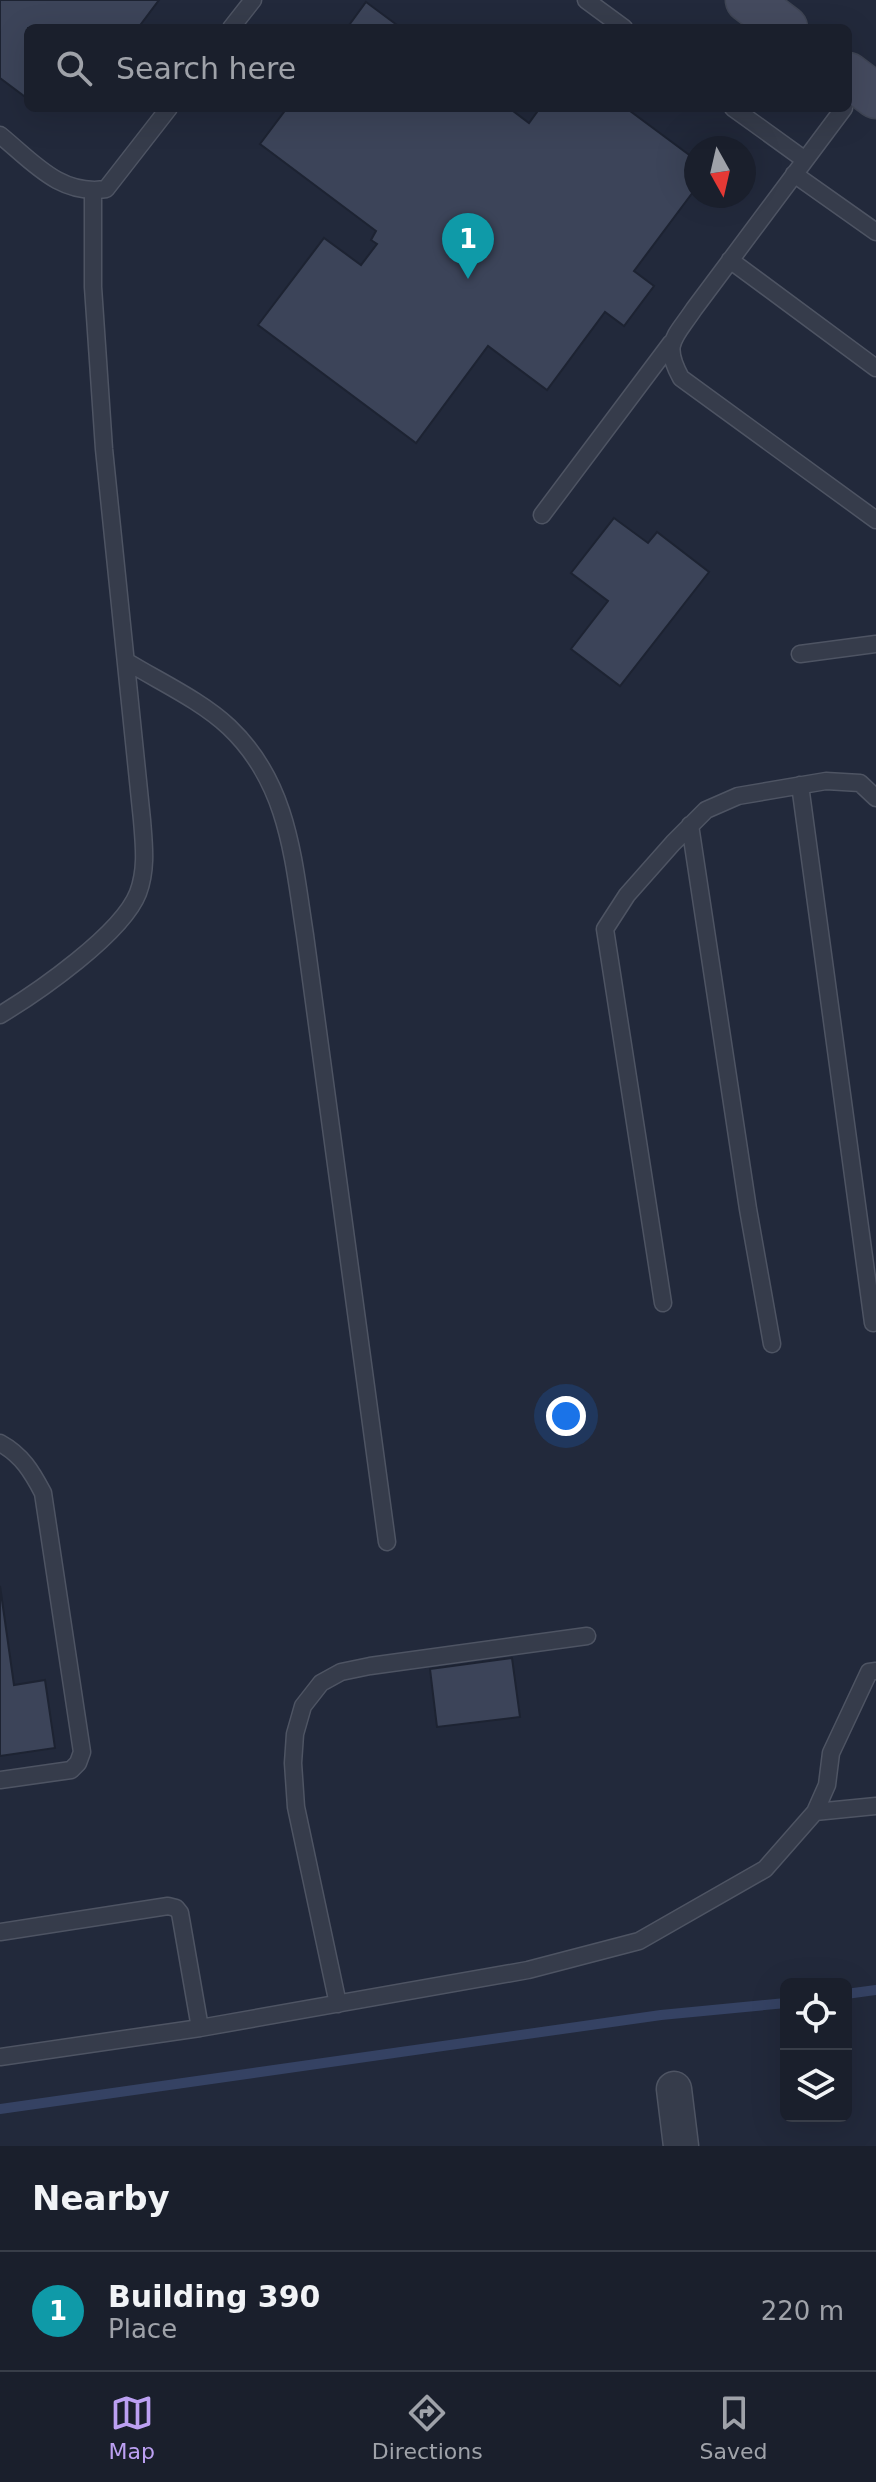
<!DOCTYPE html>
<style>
body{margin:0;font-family:"DejaVu Sans",sans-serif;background:#272c38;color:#f1f3f6}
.controls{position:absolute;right:24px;bottom:24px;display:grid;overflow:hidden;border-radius:12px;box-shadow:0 8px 32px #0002}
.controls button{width:72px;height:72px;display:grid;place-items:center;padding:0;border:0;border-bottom:2px solid #383d48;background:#1a1f2c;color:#f1f3f6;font:40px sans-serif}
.compass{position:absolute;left:684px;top:136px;width:72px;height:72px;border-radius:50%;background:#1a1f2c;box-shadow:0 8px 32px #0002;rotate:172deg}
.you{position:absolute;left:566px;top:1416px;width:28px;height:28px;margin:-20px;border:6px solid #fff;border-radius:50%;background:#1a73e8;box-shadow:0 0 0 12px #1a73e833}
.badge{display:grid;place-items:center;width:52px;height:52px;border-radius:50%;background:#bca0f2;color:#fff;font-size:26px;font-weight:700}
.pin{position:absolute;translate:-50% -66px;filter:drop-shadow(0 2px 4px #0008)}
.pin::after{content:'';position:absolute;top:42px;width:28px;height:24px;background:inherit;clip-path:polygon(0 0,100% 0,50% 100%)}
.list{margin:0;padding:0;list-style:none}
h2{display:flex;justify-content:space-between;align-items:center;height:104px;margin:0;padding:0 32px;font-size:34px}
h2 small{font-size:26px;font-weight:400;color:#9fa2a9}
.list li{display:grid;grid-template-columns:52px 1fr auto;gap:24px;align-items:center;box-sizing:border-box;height:120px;padding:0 32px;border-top:2px solid #383d48}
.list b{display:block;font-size:30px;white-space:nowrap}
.list p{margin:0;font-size:26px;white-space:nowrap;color:#9fa2a9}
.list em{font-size:26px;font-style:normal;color:#9fa2a9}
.icon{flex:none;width:44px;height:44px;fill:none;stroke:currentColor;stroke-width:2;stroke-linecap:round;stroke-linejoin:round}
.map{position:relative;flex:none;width:876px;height:2146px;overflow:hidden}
.search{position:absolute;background:#1a1f2c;box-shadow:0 8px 32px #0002;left:24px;right:24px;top:24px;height:88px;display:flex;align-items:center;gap:20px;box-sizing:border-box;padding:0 28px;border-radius:12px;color:#9fa2a9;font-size:30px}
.sheet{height:224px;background:#1a1f2c}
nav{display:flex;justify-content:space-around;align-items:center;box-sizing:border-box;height:112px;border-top:2px solid #383d48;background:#1a1f2c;font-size:22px;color:#9fa2a9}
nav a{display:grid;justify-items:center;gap:4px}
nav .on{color:#bca0f2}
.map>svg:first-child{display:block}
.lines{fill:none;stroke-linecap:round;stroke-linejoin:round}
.stream{stroke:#354263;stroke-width:10}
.building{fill:#3c4459;stroke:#1d2332;stroke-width:2}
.lane-casing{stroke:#4e5463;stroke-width:19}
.street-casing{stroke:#4e5463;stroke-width:37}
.secondary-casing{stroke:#3f4554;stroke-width:47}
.lane{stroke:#363c4b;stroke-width:16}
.street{stroke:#363c4b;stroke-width:34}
.secondary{stroke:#444a5e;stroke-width:44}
</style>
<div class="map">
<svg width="876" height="2146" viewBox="0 0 876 2146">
<rect width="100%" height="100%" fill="#22293b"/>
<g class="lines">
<path class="stream" d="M 846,1994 L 876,1990
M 0,2109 L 661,2015 L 786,2003"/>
</g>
<path class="building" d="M 0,0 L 159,0 L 138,28 L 28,28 L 28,99 L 0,78 Z
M 366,2 L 401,28 L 347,28 Z
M 287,108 L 509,108 L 529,123 L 540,108 L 626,108 L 696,160 L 696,188 L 634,271 L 654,286 L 624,326 L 605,312 L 547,390 L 488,346 L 416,443 L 258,325 L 324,238 L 361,265 L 377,244 L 371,240 L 376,231 L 260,144 Z
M 614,518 L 648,543 L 657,532 L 709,572 L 620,686 L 571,649 L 608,601 L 571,573 Z
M 0,1586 L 14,1685 L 45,1680 L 55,1748 L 0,1756 Z
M 512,1658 L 520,1717 L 437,1727 L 430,1669 Z"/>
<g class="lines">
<g class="lane-casing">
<path id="lane" d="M 586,0 L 624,28
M 231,28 L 253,0
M 733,108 L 805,160
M 844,108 L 694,309 C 674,339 662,343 681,378 L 876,520
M 0,135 C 33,162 60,196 106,189 L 169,108
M 794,174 L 876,232
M 730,260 L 876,368
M 542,515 L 671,343
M 800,654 L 876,644
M 126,661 C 160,682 200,700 229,727 C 289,784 293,859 305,935 L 387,1542
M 800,785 L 873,1323
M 690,825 L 748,1209 L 772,1344
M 0,1015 C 38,992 122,934 138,893 C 147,869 144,845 142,820 L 104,449 L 93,287 L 93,191
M 663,1303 L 605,929 L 627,895 L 673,843 L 706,810 L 738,796 L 826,781 L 860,783 L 876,798
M 0,1443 C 22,1455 32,1472 43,1493 L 82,1752 L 78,1763 L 71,1770 L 0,1780
M 815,1812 L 876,1806
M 0,1932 L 168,1906 L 176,1908 L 180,1913 L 200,2028
M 338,2004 L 296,1807 L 293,1763 L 295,1734 L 303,1706 L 321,1683 L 341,1672 L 370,1666 L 587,1636
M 0,2057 L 200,2028 L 528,1970 L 639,1941 L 765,1869 L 815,1812 L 827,1785 L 831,1753 L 869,1672 L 876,1671"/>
</g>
<g class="street-casing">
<path id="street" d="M 674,2089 L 681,2146"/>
</g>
<g class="secondary-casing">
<path id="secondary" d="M 748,0 L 785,28
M 848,75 L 876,96"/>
</g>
<use href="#lane" class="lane"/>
<use href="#street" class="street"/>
<use href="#secondary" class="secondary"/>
</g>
</svg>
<div class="controls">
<button><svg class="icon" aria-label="locate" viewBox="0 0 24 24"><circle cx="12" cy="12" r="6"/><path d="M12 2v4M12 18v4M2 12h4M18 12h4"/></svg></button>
<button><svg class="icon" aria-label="layers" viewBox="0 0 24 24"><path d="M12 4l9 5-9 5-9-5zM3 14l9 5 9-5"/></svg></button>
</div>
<svg class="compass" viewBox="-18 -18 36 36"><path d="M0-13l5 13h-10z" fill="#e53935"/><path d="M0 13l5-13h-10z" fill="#9fa2a9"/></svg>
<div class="you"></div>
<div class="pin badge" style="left:468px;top:279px;background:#0f9aa8">1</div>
<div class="search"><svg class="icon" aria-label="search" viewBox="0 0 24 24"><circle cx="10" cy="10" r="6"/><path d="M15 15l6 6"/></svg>Search here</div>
</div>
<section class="sheet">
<h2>Nearby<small></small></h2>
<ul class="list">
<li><span class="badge" style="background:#0f9aa8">1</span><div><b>Building 390</b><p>Place</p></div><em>220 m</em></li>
</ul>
</section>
<nav>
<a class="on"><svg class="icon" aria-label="map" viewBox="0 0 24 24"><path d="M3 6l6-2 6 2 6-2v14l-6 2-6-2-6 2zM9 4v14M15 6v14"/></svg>Map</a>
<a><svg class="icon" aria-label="directions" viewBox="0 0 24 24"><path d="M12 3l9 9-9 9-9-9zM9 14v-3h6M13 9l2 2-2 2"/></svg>Directions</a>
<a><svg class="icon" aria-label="saved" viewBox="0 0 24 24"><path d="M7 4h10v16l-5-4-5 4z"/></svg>Saved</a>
</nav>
